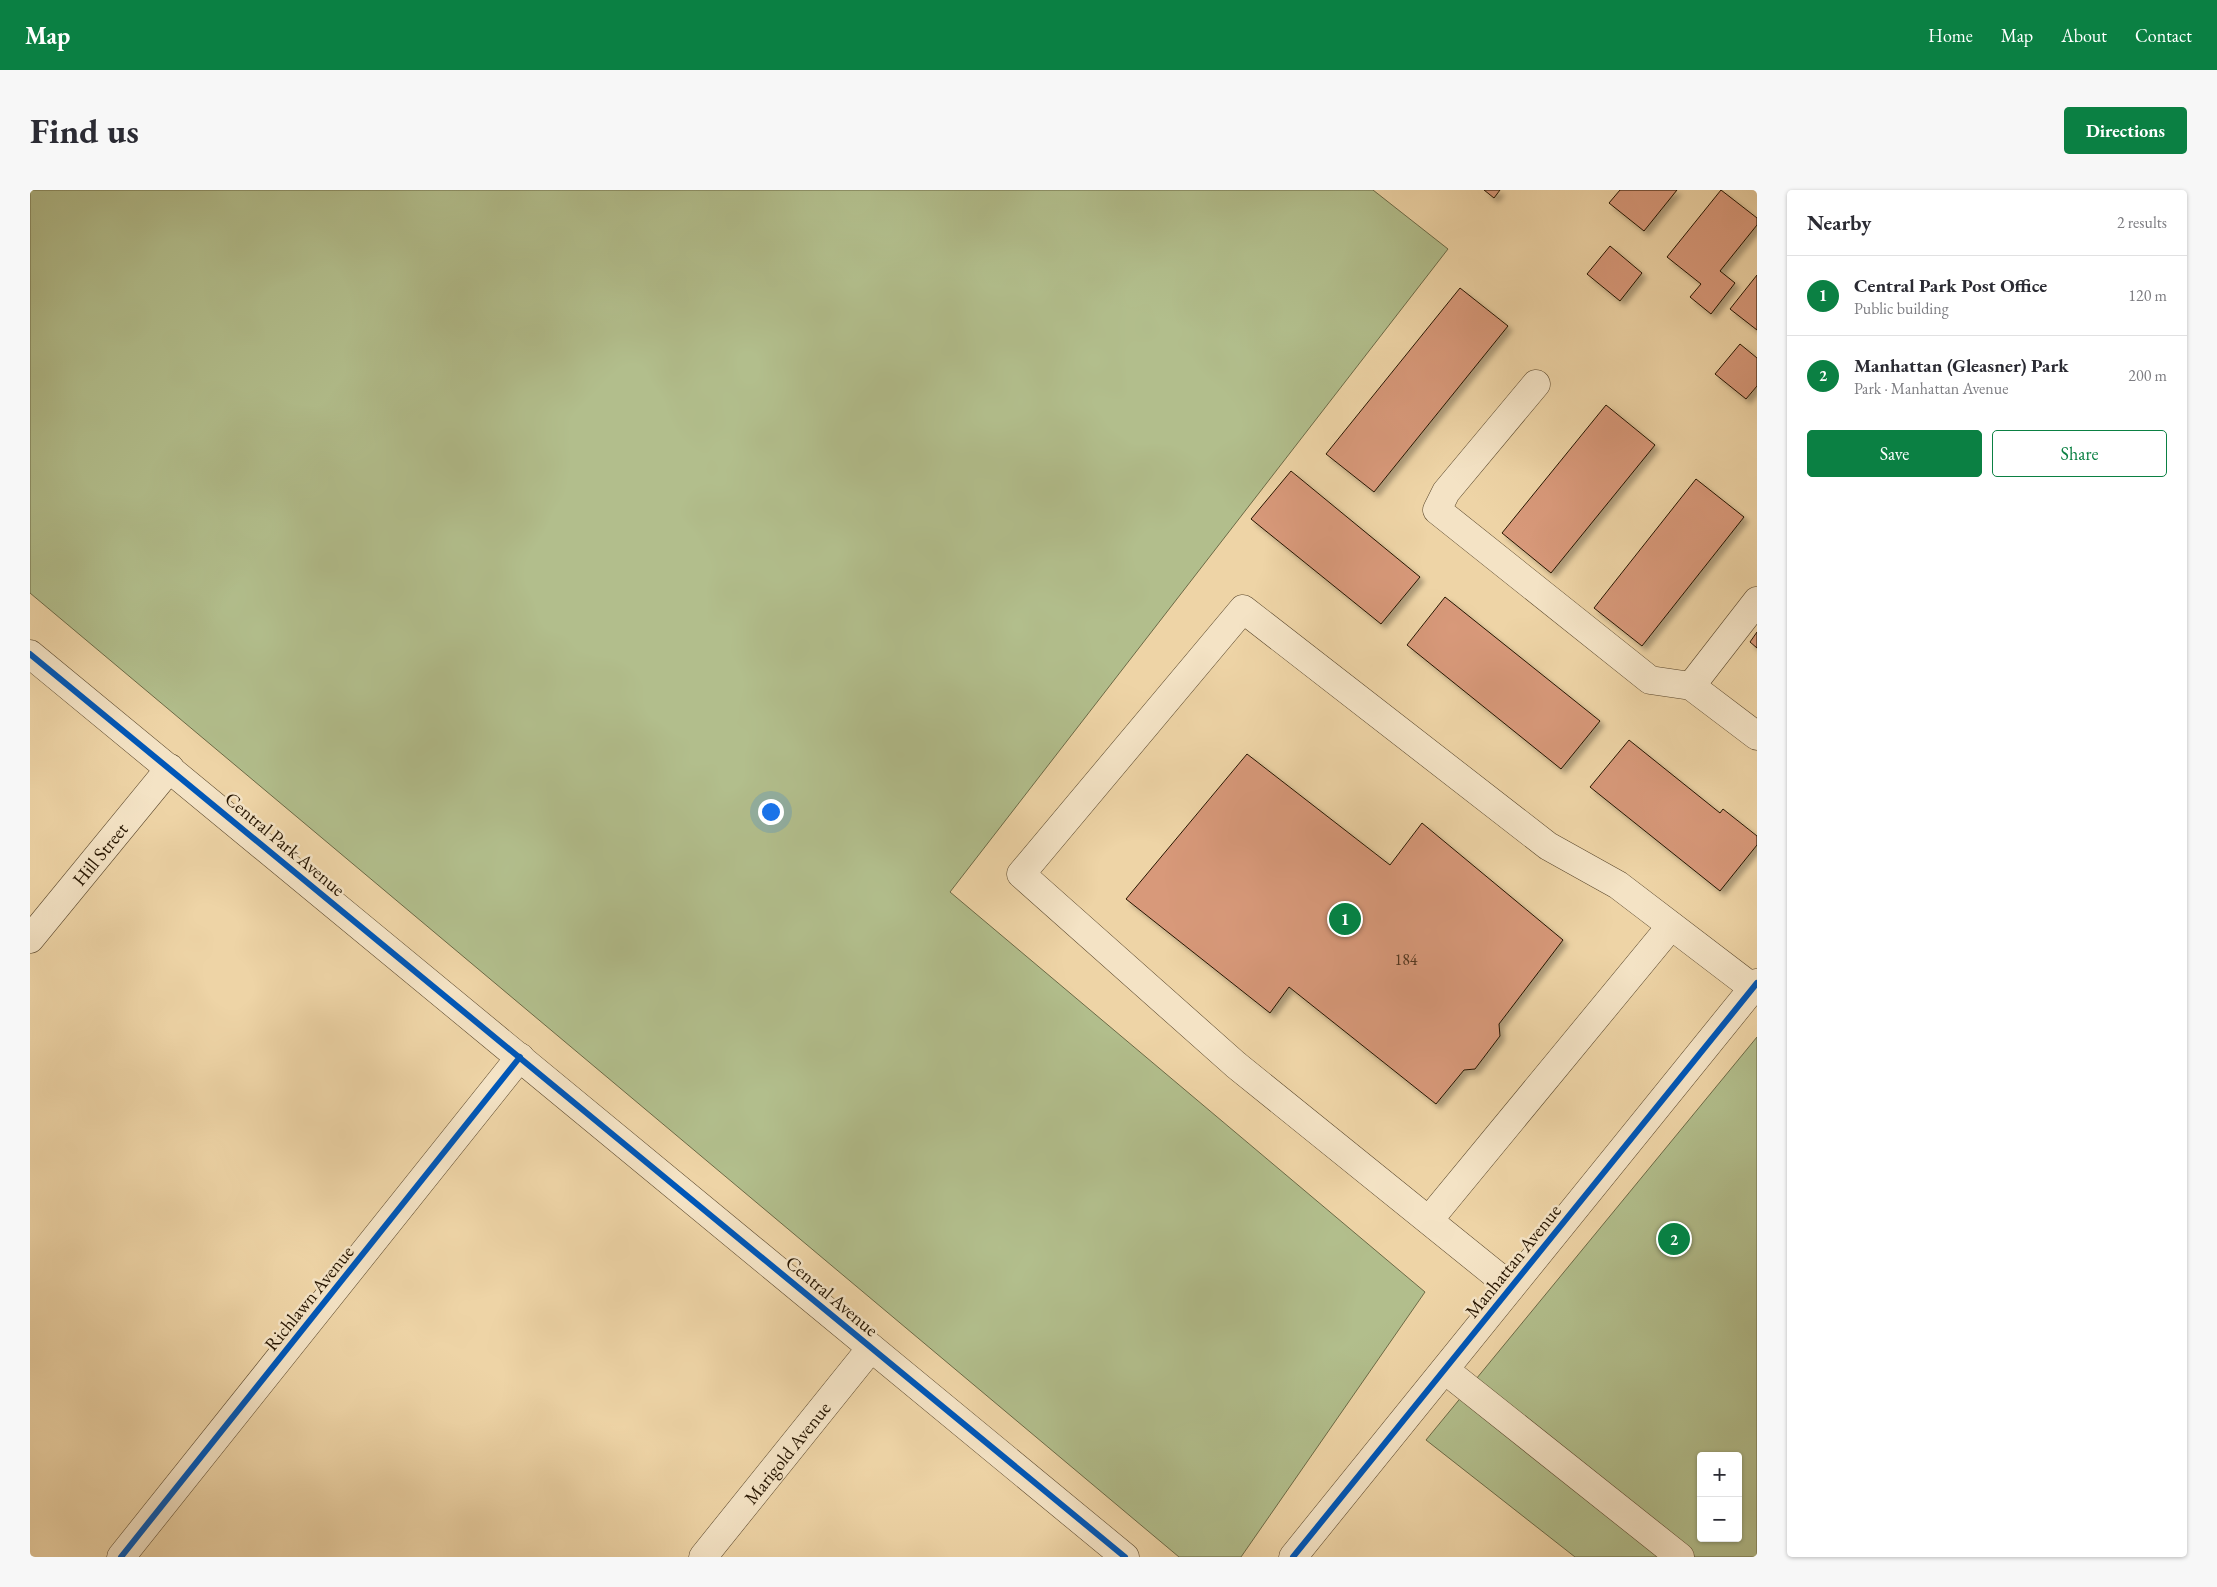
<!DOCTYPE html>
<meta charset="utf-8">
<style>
body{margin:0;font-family:"EB Garamond",serif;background:#f7f7f7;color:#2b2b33}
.controls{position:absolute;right:15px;bottom:15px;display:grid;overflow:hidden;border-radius:5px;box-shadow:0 1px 4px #0004}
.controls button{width:45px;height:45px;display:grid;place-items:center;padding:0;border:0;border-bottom:1px solid #e1e1e2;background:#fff;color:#2b2b33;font:25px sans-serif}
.you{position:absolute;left:740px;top:621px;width:18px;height:18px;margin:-12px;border:4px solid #fff;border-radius:50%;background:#1a73e8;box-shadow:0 0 0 8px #1a73e833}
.badge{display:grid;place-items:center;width:32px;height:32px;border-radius:50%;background:#0b8043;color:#fff;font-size:16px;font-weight:700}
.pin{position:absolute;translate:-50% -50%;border:2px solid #fff;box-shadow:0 1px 5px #0006}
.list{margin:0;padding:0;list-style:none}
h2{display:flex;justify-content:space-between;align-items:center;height:65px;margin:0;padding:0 20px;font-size:21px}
h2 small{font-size:16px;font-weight:400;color:#7c7c81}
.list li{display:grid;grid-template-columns:32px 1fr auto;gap:15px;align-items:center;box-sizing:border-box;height:80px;padding:0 20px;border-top:1px solid #e1e1e2}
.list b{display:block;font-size:19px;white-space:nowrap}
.list p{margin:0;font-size:16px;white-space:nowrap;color:#7c7c81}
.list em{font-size:16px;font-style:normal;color:#7c7c81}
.actions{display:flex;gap:10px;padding:15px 20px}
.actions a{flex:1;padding:11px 0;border:1px solid #0b8043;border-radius:5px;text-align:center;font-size:18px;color:#0b8043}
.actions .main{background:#0b8043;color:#fff}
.map{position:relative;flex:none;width:1727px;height:1367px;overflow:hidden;border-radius:5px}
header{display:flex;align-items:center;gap:30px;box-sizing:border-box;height:70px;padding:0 25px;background:#0b8043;color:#fff}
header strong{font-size:24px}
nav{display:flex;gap:28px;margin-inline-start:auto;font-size:18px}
.intro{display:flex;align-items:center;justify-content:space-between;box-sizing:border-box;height:120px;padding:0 30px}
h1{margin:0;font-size:35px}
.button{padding:12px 22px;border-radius:5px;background:#0b8043;color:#fff;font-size:18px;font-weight:700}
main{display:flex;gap:30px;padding:0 30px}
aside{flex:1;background:#fff;border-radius:5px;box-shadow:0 1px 4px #0004}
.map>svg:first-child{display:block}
.green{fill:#b2be8c;stroke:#6c6a46;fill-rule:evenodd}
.building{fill:#d8997a;stroke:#261501;filter:url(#shadow)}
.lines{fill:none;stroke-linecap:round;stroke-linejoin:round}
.minor-casing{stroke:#58452a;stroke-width:29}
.minor{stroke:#f4e3c5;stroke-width:28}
.cycleway-casing{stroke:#f4e3c5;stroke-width:9}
.cycleway{stroke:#0057b8;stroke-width:6}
.labels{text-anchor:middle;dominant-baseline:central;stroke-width:5;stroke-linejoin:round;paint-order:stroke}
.number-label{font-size:16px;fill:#52361f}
.street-label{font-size:19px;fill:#261501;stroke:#f4e3c5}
</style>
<header>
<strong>Map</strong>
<nav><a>Home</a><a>Map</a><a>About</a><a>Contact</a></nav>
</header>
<div class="intro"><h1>Find us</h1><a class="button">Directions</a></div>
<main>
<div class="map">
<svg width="1727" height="1367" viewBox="0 0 1727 1367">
<defs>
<filter id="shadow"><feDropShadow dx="4.5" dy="4.5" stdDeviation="2.5" flood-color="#0004"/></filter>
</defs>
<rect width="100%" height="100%" fill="#eed4a6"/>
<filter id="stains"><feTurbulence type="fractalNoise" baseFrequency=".004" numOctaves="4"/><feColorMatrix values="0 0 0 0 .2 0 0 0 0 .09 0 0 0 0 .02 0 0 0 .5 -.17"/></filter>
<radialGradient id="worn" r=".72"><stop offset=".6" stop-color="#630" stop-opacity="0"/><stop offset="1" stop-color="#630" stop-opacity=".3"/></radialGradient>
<path class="green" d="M 0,0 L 1343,0 L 1418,59 L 920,702 L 1395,1102 L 1211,1367 L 1149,1367 L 0,403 Z
M 1727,847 L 1727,1367 L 1545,1367 L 1396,1250 ZM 1671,1266 L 1708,1266 L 1708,1348 L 1671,1348 Z"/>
<path class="building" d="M 1454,0 L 1470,0 L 1464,8 Z
M 1590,0 L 1647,0 L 1614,41 L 1579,13 Z
M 1691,0 L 1727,28 L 1727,35 L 1690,81 L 1705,93 L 1681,124 L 1660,107 L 1671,94 L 1637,67 Z
M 1580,56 L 1612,83 L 1590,111 L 1557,84 Z
M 1727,85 L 1727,140 L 1700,119 Z
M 1430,98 L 1478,136 L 1344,302 L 1296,264 Z
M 1710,154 L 1727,168 L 1727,196 L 1716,209 L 1685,184 Z
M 1576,215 L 1625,255 L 1521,383 L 1472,343 Z
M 1261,281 L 1390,387 L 1351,434 L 1221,329 Z
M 1666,289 L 1714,327 L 1612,456 L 1564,418 Z
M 1415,407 L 1570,531 L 1531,579 L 1377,455 Z
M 1727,442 L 1727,458 L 1720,452 Z
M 1599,550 L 1690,623 L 1693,619 L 1727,646 L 1727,655 L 1690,701 L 1560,597 Z
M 1217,564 L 1360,675 L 1392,633 L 1533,750 L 1469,834 L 1470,846 L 1445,879 L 1434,880 L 1406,914 L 1259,797 L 1240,823 L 1096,709 Z"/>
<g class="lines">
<g class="minor-casing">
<g id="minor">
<path d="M 1506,194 L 1416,302 L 1407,320 L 1620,490 L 1661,496 L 1727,546"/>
<path d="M 0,464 L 1095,1367"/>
<path d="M 1661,496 L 1727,411"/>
<path id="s1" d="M 0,749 L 140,578"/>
<path d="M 1399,1030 L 1641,736"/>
<path d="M 1481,1097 L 1206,875 L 991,684 L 1213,419 L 1518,656 L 1588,695 L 1723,798"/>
<path d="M 1415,1180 L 1650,1367"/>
<path d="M 91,1367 L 490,867"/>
<path id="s2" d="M 673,1367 L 841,1158"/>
<path d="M 1263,1367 L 1727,793"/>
</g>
</g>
<use href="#minor" class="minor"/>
<g class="cycleway-casing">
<path id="cycleway" d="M 0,464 L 1095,1367
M 91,1367 L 490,867
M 1263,1367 L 1727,793"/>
</g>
<use href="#cycleway" class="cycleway"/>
</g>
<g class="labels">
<g class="number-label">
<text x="1376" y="769">184</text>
</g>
<g class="street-label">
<text transform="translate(255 654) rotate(40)">Central Park Avenue</text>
<text stroke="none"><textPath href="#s1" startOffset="110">Hill Street</textPath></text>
<text transform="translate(1483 1071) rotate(-51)">Manhattan Avenue</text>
<text transform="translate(802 1106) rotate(40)">Central Avenue</text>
<text transform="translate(279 1108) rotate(-51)">Richlawn Avenue</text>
<text stroke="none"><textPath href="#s2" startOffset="134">Marigold Avenue</textPath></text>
</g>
</g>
<rect width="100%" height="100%" filter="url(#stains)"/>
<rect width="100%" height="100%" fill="url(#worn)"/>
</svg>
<div class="controls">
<button>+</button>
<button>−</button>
</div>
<div class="you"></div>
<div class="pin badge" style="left:1315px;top:729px">1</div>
<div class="pin badge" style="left:1644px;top:1049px">2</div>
</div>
<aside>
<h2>Nearby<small>2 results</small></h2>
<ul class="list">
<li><span class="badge">1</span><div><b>Central Park Post Office</b><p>Public building</p></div><em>120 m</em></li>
<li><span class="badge">2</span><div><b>Manhattan (Gleasner) Park</b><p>Park · Manhattan Avenue</p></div><em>200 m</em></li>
</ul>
<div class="actions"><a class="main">Save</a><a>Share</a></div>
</aside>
</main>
